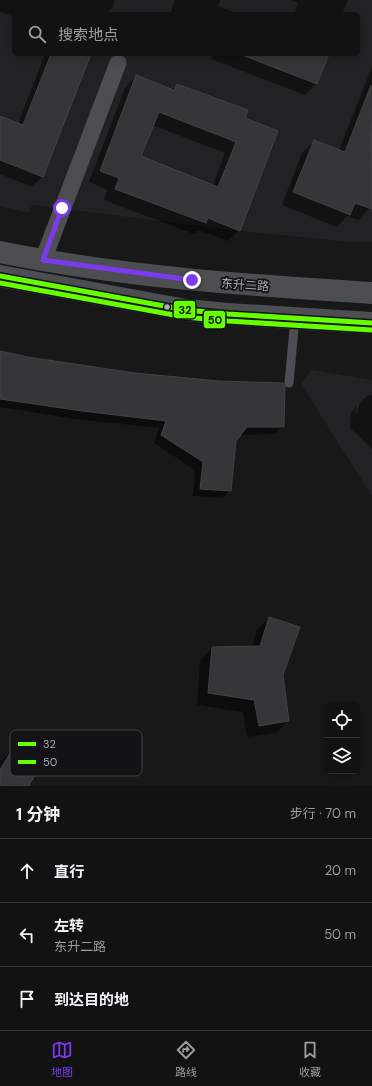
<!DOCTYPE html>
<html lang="zh">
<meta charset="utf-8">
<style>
body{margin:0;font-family:"DM Sans","Noto Sans SC",sans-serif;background:#1b1b1c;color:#f1f3f6}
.controls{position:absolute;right:12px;bottom:12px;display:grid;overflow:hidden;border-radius:6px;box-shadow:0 2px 10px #0003}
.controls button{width:36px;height:36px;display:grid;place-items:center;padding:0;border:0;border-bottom:1px solid #313233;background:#121213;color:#f1f3f6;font:20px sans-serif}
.stop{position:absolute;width:12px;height:12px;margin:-9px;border:3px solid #7c3aed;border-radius:50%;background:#fff}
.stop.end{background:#7c3aed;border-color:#fff;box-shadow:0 1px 4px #0008}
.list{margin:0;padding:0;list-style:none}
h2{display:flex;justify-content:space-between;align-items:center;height:52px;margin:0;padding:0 16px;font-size:17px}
h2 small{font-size:13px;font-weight:400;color:#9c9ea0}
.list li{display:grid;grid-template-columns:26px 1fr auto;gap:12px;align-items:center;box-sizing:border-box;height:64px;padding:0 16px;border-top:1px solid #313233}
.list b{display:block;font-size:15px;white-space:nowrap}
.list p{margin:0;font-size:13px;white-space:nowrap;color:#9c9ea0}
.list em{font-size:13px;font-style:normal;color:#9c9ea0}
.icon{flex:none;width:22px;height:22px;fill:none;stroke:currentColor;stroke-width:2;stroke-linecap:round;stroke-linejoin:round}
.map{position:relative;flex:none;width:372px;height:786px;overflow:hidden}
.search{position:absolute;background:#121213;box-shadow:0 2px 10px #0003;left:12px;right:12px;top:12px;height:44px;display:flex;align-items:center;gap:10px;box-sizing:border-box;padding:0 14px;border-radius:6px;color:#9c9ea0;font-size:15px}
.sheet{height:244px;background:#121213}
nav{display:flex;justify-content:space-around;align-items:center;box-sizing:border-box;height:56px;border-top:1px solid #313233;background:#121213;font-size:11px;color:#9c9ea0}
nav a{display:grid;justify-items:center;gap:2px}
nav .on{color:#7c3aed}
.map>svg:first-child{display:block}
.built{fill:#222225;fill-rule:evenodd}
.shadow{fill:#0007;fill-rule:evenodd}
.building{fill:#363638;stroke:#414245;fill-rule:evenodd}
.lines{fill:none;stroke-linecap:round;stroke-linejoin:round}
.service{stroke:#4c4e52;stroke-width:9}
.minor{stroke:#4c4e52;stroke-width:17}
.tertiary{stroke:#4c4e52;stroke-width:22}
.bus-1-casing{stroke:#131215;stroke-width:8}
.bus-2-casing{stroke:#131215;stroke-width:8}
.bus-1{stroke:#6f0;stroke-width:5}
.bus-2{stroke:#6f0;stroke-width:5}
.route{stroke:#7c3aed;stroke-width:5}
.bus-dot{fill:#a9adba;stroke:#131215;stroke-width:1.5}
.labels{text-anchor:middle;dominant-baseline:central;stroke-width:3.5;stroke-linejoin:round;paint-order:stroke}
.street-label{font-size:12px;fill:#a9adba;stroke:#131215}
.key{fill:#131215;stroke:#404047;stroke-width:1}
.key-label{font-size:11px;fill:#a9adba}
.line-badge{stroke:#131215;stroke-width:1.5}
.pale-badge-label{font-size:11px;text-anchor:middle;font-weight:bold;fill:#111}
</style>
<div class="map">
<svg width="372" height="786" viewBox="0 0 372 786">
<rect width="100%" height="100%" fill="#181819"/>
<path class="built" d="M 0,0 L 372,0 L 372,242 L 351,242 L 240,231 L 32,205 L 29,213 L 0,206 ZM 14,14 L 358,14 L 358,54 L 14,54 Z
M 312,370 L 372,380 L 372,496 L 301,384 Z"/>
<path class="shadow" d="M 0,0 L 115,0 L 113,7 L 106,14 L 14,14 L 14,17 L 0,12 Z
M 175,0 L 221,0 L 218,6 L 239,14 L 170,14 Z
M 291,0 L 348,0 L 342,14 L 294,14 L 298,3 Z
M 45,54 L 90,54 L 43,176 L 32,187 L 0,174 L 0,117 L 18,124 Z
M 207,54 L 327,54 L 316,84 L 305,95 L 211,59 L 212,56 Z
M 372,67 L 372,209 L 370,208 L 358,220 L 347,216 L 337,227 L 282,205 L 302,153 L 314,141 L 339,150 Z
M 136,76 L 172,90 L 177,85 L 243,119 L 239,230 L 228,241 L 198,230 L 194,234 L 104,200 L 108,190 L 89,182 L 125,88 ZM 152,125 L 225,153 L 213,185 L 140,157 Z
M 0,353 L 28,358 L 170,377 L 283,426 L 275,434 L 240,435 L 235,441 L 230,491 L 222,498 L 193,496 L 195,470 L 154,443 L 159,428 L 74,419 L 0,407 Z
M 372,394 L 372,449 L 350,428 L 350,417 L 351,412 L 357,406 L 355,412 L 357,413 L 360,403 L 367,396 Z
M 269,618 L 282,675 L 288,721 L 276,733 L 247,737 L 243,712 L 197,705 L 200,661 L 212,648 L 252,647 L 257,630 Z
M 13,749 L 28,786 L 0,786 L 0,762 Z"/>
<path class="building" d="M 51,54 L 91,54 L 43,177 L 0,160 L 0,116 L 23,125 Z
M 242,54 L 329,54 L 317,84 L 242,55 Z
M 136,75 L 174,90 L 177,84 L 248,110 L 245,118 L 278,131 L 240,231 L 208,218 L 206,223 L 115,189 L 119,178 L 100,171 ZM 159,112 L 236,142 L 218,187 L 141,156 Z
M 371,85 L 372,209 L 355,203 L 350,215 L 293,192 L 314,140 L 345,152 Z
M 0,351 L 28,357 L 135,373 L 219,381 L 283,383 L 285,387 L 284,427 L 247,427 L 236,441 L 231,491 L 200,489 L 203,462 L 161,435 L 166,421 L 82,411 L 0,399 Z
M 269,617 L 300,627 L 283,675 L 289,721 L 259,726 L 254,700 L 208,693 L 212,647 L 260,646 Z
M 13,748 L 42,761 L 29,786 L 0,786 L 0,770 Z"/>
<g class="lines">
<path class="service" d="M 289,383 L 295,318"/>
<path class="minor" d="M 43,260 L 118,63"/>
<path class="tertiary" d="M 0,252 C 123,277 247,285 372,293
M 0,276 L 186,310 L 228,314 L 372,323"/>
<g class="bus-1-casing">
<path id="bus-1" d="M 0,276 L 186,310 L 228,314 L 372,323"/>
</g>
<g class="bus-2-casing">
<path id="bus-2" d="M 0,283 L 185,317 L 228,321 L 372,330"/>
</g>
<use href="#bus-1" class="bus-1"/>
<use href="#bus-2" class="bus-2"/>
</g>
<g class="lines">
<path class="route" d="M 62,208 L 43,260 L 192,280"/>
</g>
<circle class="bus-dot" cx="167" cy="307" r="3.5"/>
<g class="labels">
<g class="street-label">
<text transform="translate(245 285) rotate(4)">东升二路</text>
</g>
</g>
<rect x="10" y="730" width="132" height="46" rx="6" class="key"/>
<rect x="18" y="742" width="18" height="4" fill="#6f0"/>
<rect x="18" y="760" width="18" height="4" fill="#6f0"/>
<g class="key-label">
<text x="43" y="748">32</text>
<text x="43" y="766">50</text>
</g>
<g class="line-badge">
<rect x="173" y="300" width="23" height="19" rx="4" fill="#6f0"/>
<rect x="203" y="310" width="23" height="19" rx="4" fill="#6f0"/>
</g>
<g class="pale-badge-label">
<text x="185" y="314">32</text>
<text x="215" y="324">50</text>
</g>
</svg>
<div class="controls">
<button><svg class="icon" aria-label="locate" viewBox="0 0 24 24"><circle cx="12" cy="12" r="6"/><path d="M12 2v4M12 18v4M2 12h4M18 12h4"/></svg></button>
<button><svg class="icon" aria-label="layers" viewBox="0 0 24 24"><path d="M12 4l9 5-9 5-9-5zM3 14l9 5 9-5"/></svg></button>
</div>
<div class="stop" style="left:62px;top:208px"></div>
<div class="stop end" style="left:192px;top:280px"></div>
<div class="search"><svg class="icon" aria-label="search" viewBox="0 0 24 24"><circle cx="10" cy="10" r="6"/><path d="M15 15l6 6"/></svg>搜索地点</div>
</div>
<section class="sheet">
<h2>1 分钟<small>步行 · 70 m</small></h2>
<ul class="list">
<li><svg class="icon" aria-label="ahead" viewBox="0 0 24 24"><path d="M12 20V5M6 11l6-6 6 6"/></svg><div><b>直行</b></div><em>20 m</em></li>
<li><svg class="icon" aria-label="left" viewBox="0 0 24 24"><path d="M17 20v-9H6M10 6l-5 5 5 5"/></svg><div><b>左转</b><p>东升二路</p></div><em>50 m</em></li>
<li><svg class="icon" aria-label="arrive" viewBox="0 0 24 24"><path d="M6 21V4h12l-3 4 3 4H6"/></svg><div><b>到达目的地</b></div></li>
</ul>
</section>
<nav>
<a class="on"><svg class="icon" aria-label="map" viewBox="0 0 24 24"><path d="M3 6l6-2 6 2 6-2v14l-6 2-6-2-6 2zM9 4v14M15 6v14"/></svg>地图</a>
<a><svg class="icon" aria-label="directions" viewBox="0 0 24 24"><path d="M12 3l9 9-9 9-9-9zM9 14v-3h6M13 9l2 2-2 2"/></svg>路线</a>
<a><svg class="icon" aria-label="saved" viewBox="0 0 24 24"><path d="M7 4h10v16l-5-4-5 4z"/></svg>收藏</a>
</nav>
